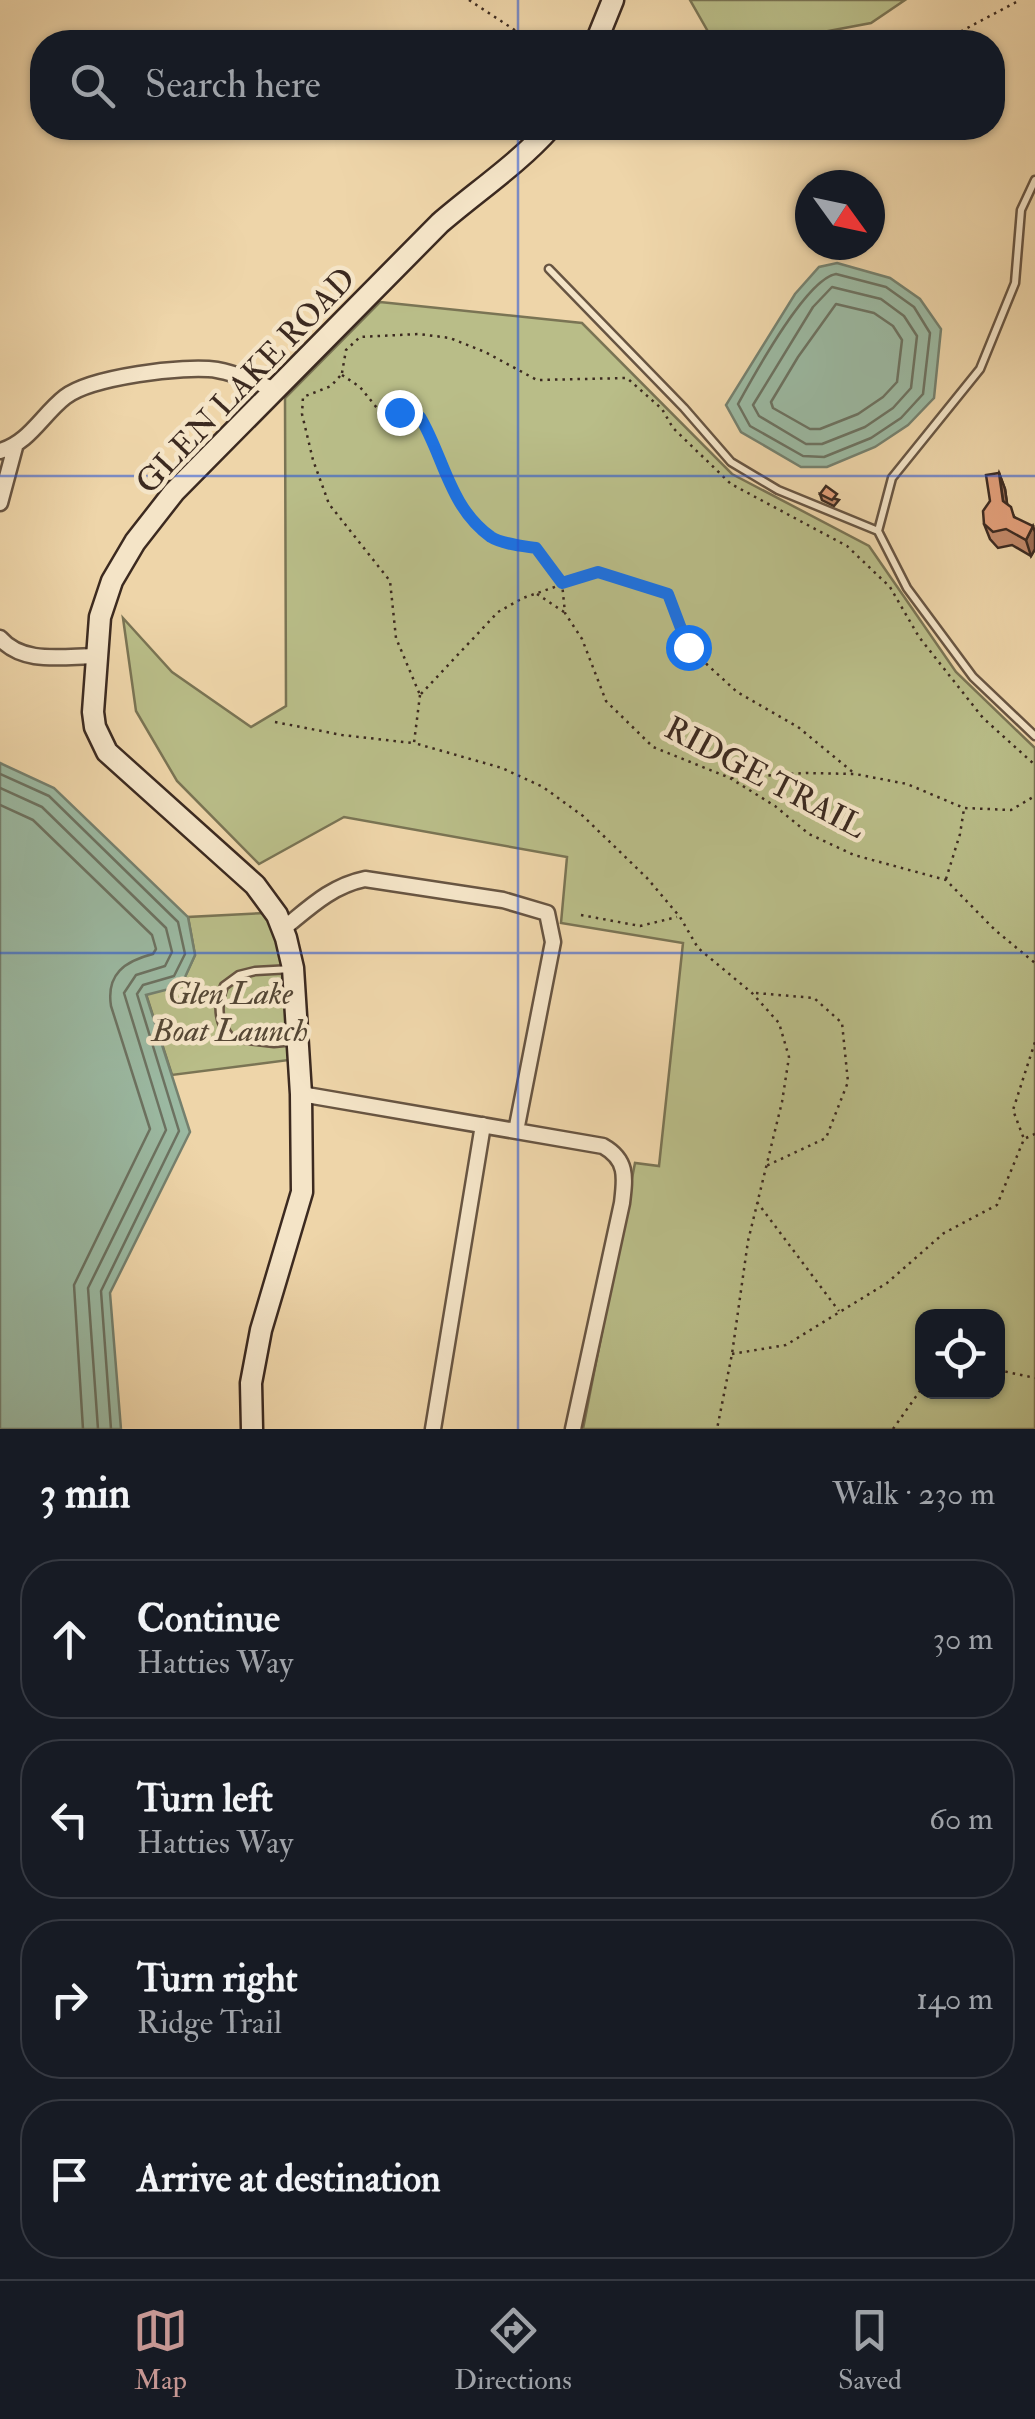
<!DOCTYPE html>
<meta charset="utf-8">
<style>
body{margin:0;font-family:"IM FELL Double Pica",serif;background:#20242c;color:#f1f3f6}
.controls{position:absolute;right:30px;bottom:30px;display:grid;overflow:hidden;border-radius:20px;box-shadow:0 2px 8px #0004}
.controls button{width:90px;height:90px;display:grid;place-items:center;padding:0;border:0;border-bottom:2px solid #363941;background:#171b24;color:#f1f3f6;font:50px sans-serif}
.compass{position:absolute;left:795px;top:170px;width:90px;height:90px;border-radius:50%;background:#171b24;box-shadow:0 2px 8px #0004;rotate:123deg}
.stop{position:absolute;width:30px;height:30px;margin:-22px;border:8px solid #1a73e8;border-radius:50%;background:#fff}
.stop.end{background:#1a73e8;border-color:#fff;box-shadow:0 2px 10px #0008}
.list{margin:0;padding:0;list-style:none}
h2{display:flex;justify-content:space-between;align-items:center;height:130px;margin:0;padding:0 40px;font-size:42px}
h2 small{font-size:32px;font-weight:400;color:#9ea1a6}
.list li{display:grid;grid-template-columns:65px 1fr auto;gap:30px;align-items:center;box-sizing:border-box;height:160px;margin:0 20px 20px;padding:0 20px;border:2px solid #363941;border-radius:40px}
.list b{display:block;font-size:38px;white-space:nowrap}
.list p{margin:0;font-size:32px;white-space:nowrap;color:#9ea1a6}
.list em{font-size:32px;font-style:normal;color:#9ea1a6}
.icon{flex:none;width:55px;height:55px;fill:none;stroke:currentColor;stroke-width:2;stroke-linecap:round;stroke-linejoin:round}
.map{position:relative;flex:none;width:1035px;height:1429px;overflow:hidden}
.search{position:absolute;background:#171b24;box-shadow:0 2px 8px #0004;left:30px;right:30px;top:30px;height:110px;display:flex;align-items:center;gap:25px;box-sizing:border-box;padding:0 35px;border-radius:40px;color:#9ea1a6;font-size:38px}
.sheet{height:850px;background:#171b24}
nav{display:flex;justify-content:space-around;align-items:center;box-sizing:border-box;height:140px;border-top:2px solid #363941;background:#171b24;font-size:28px;color:#9ea1a6}
nav a{display:grid;justify-items:center;gap:5px}
nav .on{color:#c59692}
.map>svg:first-child{display:block}
.green{fill:#b9bd88;stroke:#7a7454;stroke-width:2.5;fill-rule:evenodd}
.water{fill:#9bb9a2;stroke:#75806e;stroke-width:2.5}
.lines{fill:none;stroke-linecap:round;stroke-linejoin:round}
.shore{stroke:#6c7261;stroke-width:2.5}
.lane-casing{stroke:#685542;stroke-width:11}
.street-casing{stroke:#685542;stroke-width:19}
.secondary-casing{stroke:#3c2a20;stroke-width:25}
.path{stroke:#3c2a20;stroke-width:2.5;stroke-dasharray:2.5 5;stroke-linecap:butt}
.lane{stroke:#f4e4c7;stroke-width:6}
.street{stroke:#f4e4c7;stroke-width:14}
.secondary{stroke:#f4e4c7;stroke-width:20}
.wall{fill:#c28969;stroke:#3c2a20;stroke-width:2.5}
.shaded-wall{fill:#9e6f55;stroke:#3c2a20;stroke-width:2.5}
.building{fill:#e29f7a;stroke:#3c2a20;stroke-width:2.5}
.route{stroke:#1a73e8;stroke-width:12}
.grid{fill:none;stroke:#1d4ed8;stroke-width:2.5;stroke-opacity:0.55}
.labels{text-anchor:middle;dominant-baseline:central;stroke-width:9;stroke-linejoin:round;paint-order:stroke}
.street-label{font-size:32px;fill:#3c2a20;stroke:#f4e4c7}
.park-label{font-size:32px;font-style:italic;fill:#554735;stroke:#f4e4c7}
</style>
<div class="map">
<svg width="1035" height="1429" viewBox="0 0 1035 1429">
<rect width="100%" height="100%" fill="#eed5a9"/>
<filter id="stains"><feTurbulence type="fractalNoise" baseFrequency=".002" numOctaves="4"/><feColorMatrix values="0 0 0 0 .2 0 0 0 0 .09 0 0 0 0 .02 0 0 0 .5 -.17"/></filter>
<radialGradient id="worn" r=".72"><stop offset=".6" stop-color="#630" stop-opacity="0"/><stop offset="1" stop-color="#630" stop-opacity=".3"/></radialGradient>
<path class="green" d="M 690,0 L 905,0 L 871,23 L 770,42 L 714,42 Z
M 380,302 L 582,323 L 732,474 L 869,546 L 956,672 L 1035,748 L 1035,1429 L 583,1429 L 635,1163 L 659,1166 L 683,943 L 561,923 L 567,857 L 344,817 L 259,864 L 177,781 L 136,711 L 123,618 L 172,672 L 251,727 L 286,706 L 285,398 ZM 922,1316 L 998,1316 L 998,1392 L 922,1392 Z
M 266,913 L 283,955 L 289,1060 L 172,1075 L 146,994 L 181,985 L 195,955 L 188,917 Z"/>
<path class="water" d="M 837,263 L 890,278 L 920,299 L 941,329 L 934,398 L 908,425 L 875,447 L 827,467 L 801,467 L 741,432 L 726,405 L 795,294 L 819,267 Z
M 0,763 L 54,788 L 188,917 L 195,955 L 181,986 L 146,995 L 190,1132 L 110,1293 L 121,1429 L 0,1429 Z"/>
<g class="lines">
<path class="shore" d="M 836,274 L 886,287 L 914,307 L 930,333 L 923,394 L 901,418 L 871,438 L 824,457 L 803,456 L 750,426 L 738,404 C 754,375 806,279 836,274 Z
M 832,287 L 881,299 L 904,316 L 917,336 L 911,388 L 893,408 L 865,427 L 822,444 L 806,444 L 759,416 L 753,405 L 813,307 Z
M 836,304 L 874,313 L 893,326 L 902,340 L 897,382 L 883,397 L 858,414 L 820,429 L 810,429 L 773,408 L 771,402 L 798,357 Z
M 0,774 L 49,796 L 178,922 L 185,954 L 174,976 L 143,985 L 137,994 L 179,1131 L 101,1291 L 111,1429
M 0,788 L 42,807 L 166,928 L 172,952 L 165,966 L 136,975 L 124,993 L 166,1130 L 88,1288 L 98,1429
M 0,805 L 33,820 L 152,935 L 156,949 L 153,954 C 125,961 106,974 111,1006 L 150,1129 L 74,1285 L 83,1429"/>
<g class="lane-casing">
<path id="lane" d="M 549,269 L 684,408 L 731,462 L 778,490 L 878,531 L 907,588 L 973,677 L 1035,736
M 878,531 L 892,478 L 980,369 L 1015,283 L 1021,210 L 1035,180
M 292,969 L 255,971 L 239,975 L 224,986 C 217,1005 217,1022 231,1038 L 274,1043 L 294,1041"/>
</g>
<g class="street-casing">
<path id="street" d="M 0,451 C 29,443 42,415 65,397 C 91,377 184,365 217,370 C 236,373 257,383 276,390
M 0,503 L 15,447
M 0,638 C 23,665 64,656 97,656
M 283,929 C 309,908 331,886 365,879 L 503,900 L 547,913 L 553,942 L 516,1131
M 301,1094 L 603,1146 C 628,1160 625,1178 622,1203 L 573,1429
M 433,1429 L 483,1125"/>
</g>
<g class="secondary-casing">
<path id="secondary" d="M 596,42 L 613,0
M 252,1429 L 251,1383 L 261,1330 L 302,1192 L 301,1094 L 293,968 L 286,938 L 277,915 L 255,885 L 107,752 L 95,727 L 93,712 L 100,617 L 112,581 L 135,542 L 174,492 L 440,223 C 477,191 518,164 550,128"/>
</g>
<path class="path" d="M 469,0 L 533,42
M 941,42 L 1020,0
M 342,373 L 346,350 L 360,337 L 419,334 L 450,338 L 485,352 L 537,380 L 627,378 L 662,409 L 673,428 L 731,484 L 847,546 L 890,587 L 919,637 L 983,718 L 1035,765
M 342,375 L 360,387 L 377,408 L 420,417 C 444,457 449,507 491,537 C 502,544 523,545 536,549 L 562,583 L 565,613 L 582,639 L 606,701 L 653,747 L 730,778 L 775,806 L 809,834 L 854,855 L 946,880 L 995,930 L 1035,963
M 340,376 L 331,386 L 303,397 L 302,414 L 313,460 L 329,504 L 390,581 L 396,638 L 420,695
M 537,594 L 564,612
M 421,694 L 498,612 L 523,598 L 598,572 L 668,594 L 688,647 L 737,692 L 798,727 L 855,774
M 420,695 L 414,743 L 502,768 L 543,787 L 583,816 L 647,878 L 680,917 L 698,948 L 752,993 L 779,1023 L 789,1057 L 782,1102 L 748,1241 L 732,1354 L 717,1429
M 275,722 L 342,735 L 412,743
M 731,778 L 806,773 L 855,774 L 907,784 L 964,808 L 1011,810 L 1035,796
M 946,879 L 960,834 L 964,809
M 581,915 L 640,926 L 677,917
M 756,993 L 814,998 L 842,1023 L 848,1082 L 826,1138 L 766,1166
M 1026,1138 L 1035,1134
M 757,1202 L 839,1311
M 732,1354 L 786,1345 L 887,1283 L 944,1233 L 997,1205 L 1024,1139 L 1013,1110 L 1035,1042
M 998,1370 L 1035,1378
M 893,1429 L 922,1388"/>
<use href="#lane" class="lane"/>
<use href="#street" class="street"/>
<use href="#secondary" class="secondary"/>
</g>
<path class="wall" d="M 999,473 L 1005,489 L 1007,504 L 1015,518 L 1035,532 L 1035,549 L 1031,556 L 1012,545 L 998,548 L 990,539 L 984,524 Z
M 820,494 L 839,500 L 834,506 L 822,500 Z"/>
<path class="shaded-wall" d="M 999,473 L 1005,489 L 1009,517 L 1003,501 Z
M 1033,526 L 1035,532 L 1035,549 L 1031,556 L 1026,540 Z"/>
<path class="building" d="M 999,473 L 1003,501 L 1011,507 L 1014,517 L 1033,526 L 1026,540 L 1006,529 L 993,532 L 984,524 L 983,511 L 990,501 L 986,475 Z
M 826,486 L 837,494 L 832,500 L 820,494 Z"/>
<g class="lines">
<path class="route" d="M 399,412 L 420,417 C 444,457 449,507 491,537 C 502,544 523,546 536,548 L 562,583 L 598,572 L 668,594 L 688,647"/>
</g>
<path class="grid" d="M 518,0 L 518,42M 518,128 L 518,1429M 0,476 L 1035,476M 0,953 L 1035,953"/>
<g class="labels">
<g class="street-label">
<text transform="translate(246 381) rotate(-46)">GLEN LAKE ROAD</text>
<text transform="translate(765 778) rotate(28)">RIDGE TRAIL</text>
</g>
<g class="park-label">
<text x="230" y="994">Glen Lake<tspan x="230" dy="37">Boat Launch</tspan></text>
</g>
</g>
<rect width="100%" height="100%" filter="url(#stains)"/>
<rect width="100%" height="100%" fill="url(#worn)"/>
</svg>
<div class="controls">
<button><svg class="icon" aria-label="locate" viewBox="0 0 24 24"><circle cx="12" cy="12" r="6"/><path d="M12 2v4M12 18v4M2 12h4M18 12h4"/></svg></button>
</div>
<svg class="compass" viewBox="-18 -18 36 36"><path d="M0-13l5 13h-10z" fill="#e53935"/><path d="M0 13l5-13h-10z" fill="#9ea1a6"/></svg>
<div class="stop" style="left:688px;top:647px"></div>
<div class="stop end" style="left:399px;top:412px"></div>
<div class="search"><svg class="icon" aria-label="search" viewBox="0 0 24 24"><circle cx="10" cy="10" r="6"/><path d="M15 15l6 6"/></svg>Search here</div>
</div>
<section class="sheet">
<h2>3 min<small>Walk · 230 m</small></h2>
<ul class="list">
<li><svg class="icon" aria-label="ahead" viewBox="0 0 24 24"><path d="M12 20V5M6 11l6-6 6 6"/></svg><div><b>Continue</b><p>Hatties Way</p></div><em>30 m</em></li>
<li><svg class="icon" aria-label="left" viewBox="0 0 24 24"><path d="M17 20v-9H6M10 6l-5 5 5 5"/></svg><div><b>Turn left</b><p>Hatties Way</p></div><em>60 m</em></li>
<li><svg class="icon" aria-label="right" viewBox="0 0 24 24"><path d="M7 20v-9h11M14 6l5 5-5 5"/></svg><div><b>Turn right</b><p>Ridge Trail</p></div><em>140 m</em></li>
<li><svg class="icon" aria-label="arrive" viewBox="0 0 24 24"><path d="M6 21V4h12l-3 4 3 4H6"/></svg><div><b>Arrive at destination</b></div></li>
</ul>
</section>
<nav>
<a class="on"><svg class="icon" aria-label="map" viewBox="0 0 24 24"><path d="M3 6l6-2 6 2 6-2v14l-6 2-6-2-6 2zM9 4v14M15 6v14"/></svg>Map</a>
<a><svg class="icon" aria-label="directions" viewBox="0 0 24 24"><path d="M12 3l9 9-9 9-9-9zM9 14v-3h6M13 9l2 2-2 2"/></svg>Directions</a>
<a><svg class="icon" aria-label="saved" viewBox="0 0 24 24"><path d="M7 4h10v16l-5-4-5 4z"/></svg>Saved</a>
</nav>
